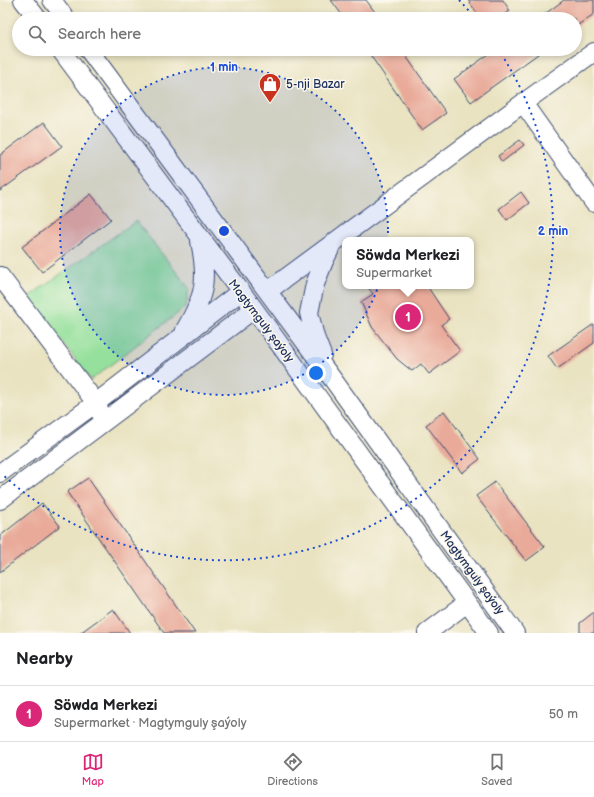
<!DOCTYPE html>
<meta charset="utf-8">
<style>
body{margin:0;font-family:"Balsamiq Sans",sans-serif;background:#f6f6f6;color:#202124}
.you{position:absolute;left:316px;top:373px;width:14px;height:14px;margin:-10px;border:3px solid #fff;border-radius:50%;background:#1a73e8;box-shadow:0 0 0 6px #1a73e833}
.badge{display:grid;place-items:center;width:26px;height:26px;border-radius:50%;background:#db2777;color:#fff;font-size:13px;font-weight:700}
.pin{position:absolute;translate:-50% -50%;border:2px solid #fff;box-shadow:0 1px 4px #0006}
.popup{position:absolute;left:342px;top:237px;width:132px;height:52px;box-sizing:border-box;display:grid;place-content:center;border-radius:8px;background:#fff;filter:drop-shadow(0 1px 3px #0005);font-size:13px;white-space:nowrap;color:#757577}
.popup b{font-size:15px;color:#202124}
.popup::after{content:'';position:absolute;left:50%;top:100%;margin-left:-8px;border:8px solid transparent;border-top-color:#fff}
.list{margin:0;padding:0;list-style:none}
h2{display:flex;justify-content:space-between;align-items:center;height:52px;margin:0;padding:0 16px;font-size:17px}
h2 small{font-size:13px;font-weight:400;color:#757577}
.list li{display:grid;grid-template-columns:26px 1fr auto;gap:12px;align-items:center;box-sizing:border-box;height:56px;padding:0 16px;border-top:1px solid #e0e0e0}
.list b{display:block;font-size:15px;white-space:nowrap}
.list p{margin:0;font-size:13px;white-space:nowrap;color:#757577}
.list em{font-size:13px;font-style:normal;color:#757577}
.icon{flex:none;width:22px;height:22px;fill:none;stroke:currentColor;stroke-width:2;stroke-linecap:round;stroke-linejoin:round}
.map{position:relative;flex:none;width:594px;height:633px;overflow:hidden}
.search{position:absolute;background:#fff;box-shadow:0 2px 6px #0003;left:12px;right:12px;top:12px;height:44px;display:flex;align-items:center;gap:10px;box-sizing:border-box;padding:0 14px;border-radius:22px;color:#757577;font-size:15px}
.sheet{height:108px;background:#fff}
nav{display:flex;justify-content:space-around;align-items:center;box-sizing:border-box;height:56px;border-top:1px solid #e0e0e0;background:#fff;font-size:11px;color:#757577}
nav a{display:grid;justify-items:center;gap:2px}
nav .on{color:#db2777}
.map>svg:first-child{display:block}
.green{fill:#95e09c;stroke:#58887d}
.building{fill:#e9aa9a}
.lines{fill:none;stroke-linecap:round;stroke-linejoin:round}
.minor-casing{stroke:#3a4a6d;stroke-width:20}
.minor{stroke:#fff;stroke-width:18}
.ring{fill:none;stroke:#1d4ed8;stroke-width:2;stroke-dasharray:2 4}
.labels{text-anchor:middle;dominant-baseline:central;stroke-width:3;stroke-linejoin:round;paint-order:stroke}
.poi-label{font-size:12px;fill:#1b2f5e;stroke:#fbf7ec;text-anchor:start}
.street-label{font-size:12px;fill:#1b2f5e;stroke:#fbf7ec}
.centre{fill:#1d4ed8;stroke:#fbf7ec;stroke-width:2}
.ring-label{font-size:12px;text-anchor:middle;font-weight:bold;fill:#1d4ed8;stroke:#fbf7ec;stroke-width:3;stroke-linejoin:round;paint-order:stroke}
</style>
<div class="map">
<svg width="594" height="633" viewBox="0 0 594 633">
<rect width="100%" height="100%" fill="#fbf7ec"/>
<filter id="ink" filterUnits="userSpaceOnUse"><feTurbulence type="fractalNoise" baseFrequency=".025" numOctaves="2"/><feDisplacementMap in="SourceGraphic" scale="8" xChannelSelector="R" yChannelSelector="G"/><feConvolveMatrix kernelMatrix="1 2 1 2 8 2 1 2 1" color-interpolation-filters="sRGB"/></filter>
<filter id="wash" filterUnits="userSpaceOnUse"><feTurbulence type="fractalNoise" baseFrequency=".012" numOctaves="4" result="noise"/><feDisplacementMap in="SourceGraphic" scale="16" xChannelSelector="R" yChannelSelector="G"/><feGaussianBlur stdDeviation="0.9" result="paint"/><feColorMatrix in="noise" values="0 0 0 0 0 0 0 0 0 0 0 0 0 0 0 0 0 1.4 0 .05"/><feComposite in="paint" operator="in"/></filter>
<g filter="url(#wash)">
<rect width="100%" height="100%" fill="#e9e3c1"/>
<path class="green" d="M 136,221 L 189,288 L 186,307 L 91,380 L 28,297 Z"/>
<g id="blocks">
<path class="building" d="M 331,0 L 366,0 L 380,19 L 345,19 Z
M 468,0 L 503,0 L 510,11 L 497,19 L 481,19 Z
M 564,0 L 594,0 L 594,14 L 575,27 L 575,19 L 538,19 Z
M 366,49 L 401,49 L 446,113 L 422,130 Z
M 496,49 L 545,49 L 471,102 L 454,79 Z
M 44,122 L 62,146 L 0,191 L 0,155 Z
M 520,140 L 524,145 L 502,162 L 498,156 Z
M 521,192 L 529,203 L 507,220 L 499,209 Z
M 91,194 L 111,219 L 42,272 L 22,247 Z
M 367,286 L 410,286 L 412,290 L 418,286 L 427,286 L 449,319 L 441,325 L 460,351 L 429,374 L 421,364 L 412,371 L 397,359 L 372,327 L 361,302 L 373,294 Z
M 594,324 L 594,343 L 557,369 L 548,356 Z
M 444,411 L 480,459 L 462,473 L 426,425 Z
M 88,478 L 195,633 L 164,633 L 67,492 Z
M 495,482 L 545,547 L 526,561 L 476,496 Z
M 42,503 L 60,526 L 0,572 L 0,536 Z
M 113,609 L 130,633 L 80,633 Z
M 594,612 L 594,633 L 580,633 L 580,623 Z"/>
</g>
</g>
<g filter="url(#ink)">
<use href="#blocks" fill-opacity="0" stroke="#3a4a6d" stroke-width="1"/>
<g class="lines">
<g class="minor-casing">
<path id="minor" d="M 23,0 L 38,19
M 52,0 L 66,19
M 60,49 L 254,309 L 489,633
M 88,49 L 334,381 L 515,633
M 523,103 L 594,203
M 0,276 L 96,403 L 101,414
M 268,291 L 523,103 L 594,52
M 185,330 C 205,295 208,281 200,241
M 322,355 L 315,337 L 309,313 L 315,284 L 324,261 L 332,245
M 0,473 L 96,403 L 240,292
M 0,500 L 254,309
M 427,633 L 467,603"/>
</g>
<use href="#minor" class="minor"/>
</g>
</g>
<circle cx="224" cy="231" r="164" fill="#1d4ed8" fill-opacity=".12"/>
<g class="ring">
<circle cx="224" cy="231" r="164"/>
<path d="M459 0A329 329 0 0 1 474 17M498 49A329 329 0 0 1 2 474"/>
</g>
<defs>
<g id="shop-pin" transform="scale(1.15)"><path d="M0 17L-7.5 6A9.5 9.5 0 1 1 7.5 6Z" fill="#c8321e" stroke="#fbf7ec"/><path d="M-5-2.5h2.3a2.7 3.5 0 0 1 5.4 0H5L5.5 6h-11ZM-1.5-2.5h3a1.5 2.3 0 0 0-3 0Z" fill="#fff"/></g>
</defs>
<g fill-rule="evenodd">
<use href="#shop-pin" x="270" y="84"/>
</g>
<g class="labels">
<g class="poi-label">
<text x="286" y="84">5-nji Bazar</text>
</g>
<g class="street-label">
<text transform="translate(261 321) rotate(53)">Magtymguly şaýoly</text>
<text transform="translate(472 573) rotate(54)">Magtymguly şaýoly</text>
</g>
</g>
<circle cx="224" cy="231" r="6" class="centre"/>
<g class="ring-label">
<text x="224" y="71">1 min</text>
<text x="553" y="235">2 min</text>
</g>
</svg>
<div class="you"></div>
<div class="pin badge" style="left:408px;top:317px">1</div>
<div class="popup"><b>Söwda Merkezi</b>Supermarket</div>
<div class="search"><svg class="icon" aria-label="search" viewBox="0 0 24 24"><circle cx="10" cy="10" r="6"/><path d="M15 15l6 6"/></svg>Search here</div>
</div>
<section class="sheet">
<h2>Nearby<small></small></h2>
<ul class="list">
<li><span class="badge">1</span><div><b>Söwda Merkezi</b><p>Supermarket · Magtymguly şaýoly</p></div><em>50 m</em></li>
</ul>
</section>
<nav>
<a class="on"><svg class="icon" aria-label="map" viewBox="0 0 24 24"><path d="M3 6l6-2 6 2 6-2v14l-6 2-6-2-6 2zM9 4v14M15 6v14"/></svg>Map</a>
<a><svg class="icon" aria-label="directions" viewBox="0 0 24 24"><path d="M12 3l9 9-9 9-9-9zM9 14v-3h6M13 9l2 2-2 2"/></svg>Directions</a>
<a><svg class="icon" aria-label="saved" viewBox="0 0 24 24"><path d="M7 4h10v16l-5-4-5 4z"/></svg>Saved</a>
</nav>
